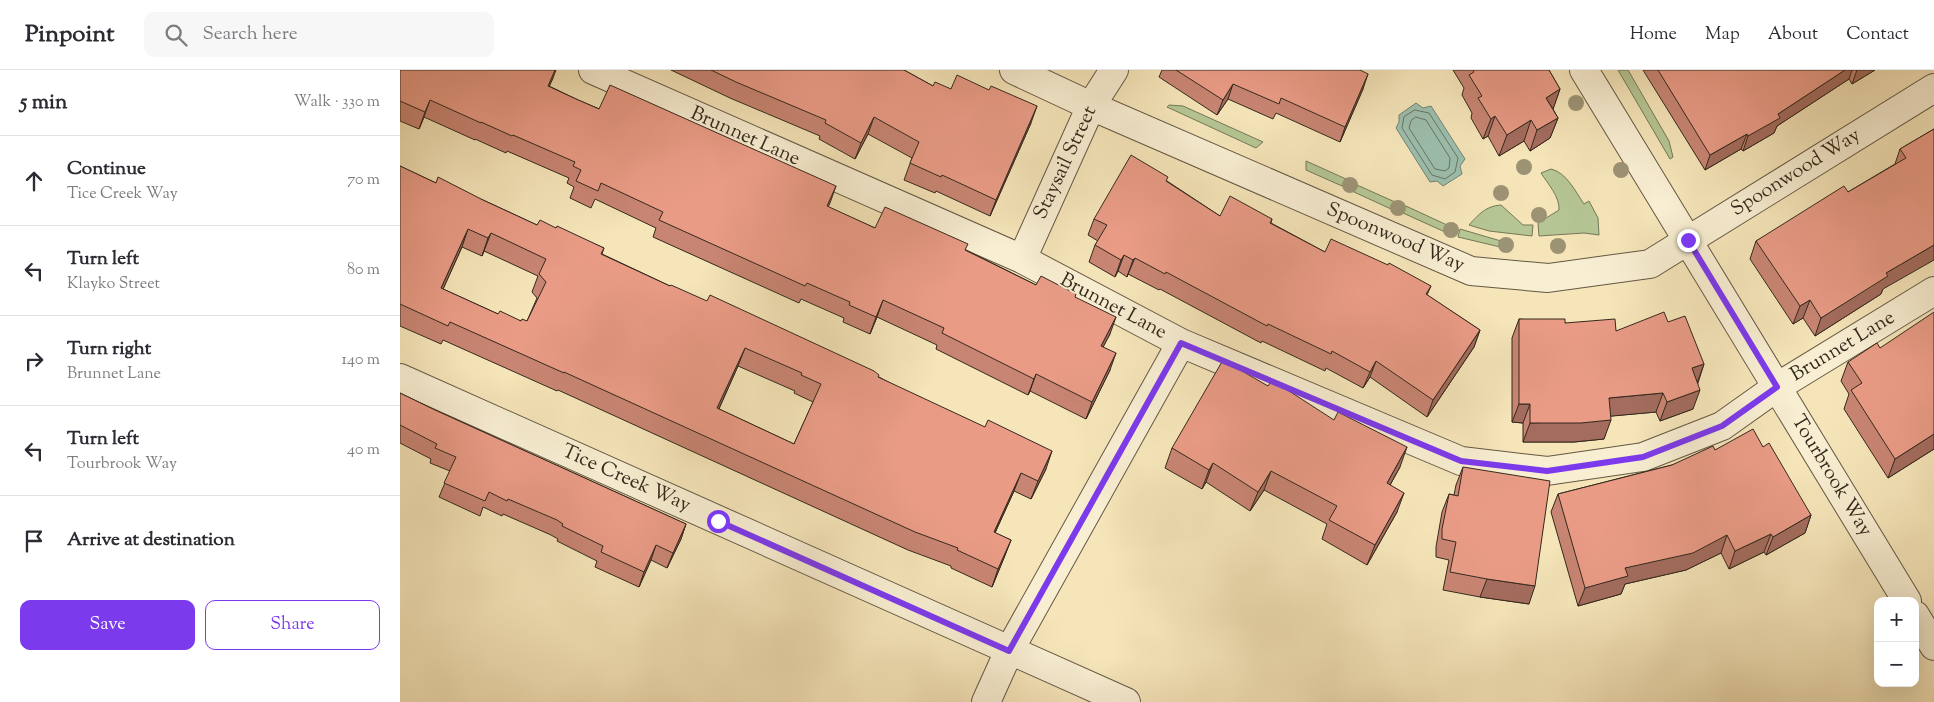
<!DOCTYPE html>
<meta charset="utf-8">
<style>
body{margin:0;font-family:"Sorts Mill Goudy",serif;background:#f7f7f7;color:#2b2b33}
.controls{position:absolute;right:15px;bottom:15px;display:grid;overflow:hidden;border-radius:10px;box-shadow:0 5px 20px #0002}
.controls button{width:45px;height:45px;display:grid;place-items:center;padding:0;border:0;border-bottom:1px solid #e1e1e2;background:#fff;color:#2b2b33;font:25px sans-serif}
.stop{position:absolute;width:15px;height:15px;margin:-11px;border:4px solid #7c3aed;border-radius:50%;background:#fff}
.stop.end{background:#7c3aed;border-color:#fff;box-shadow:0 1px 5px #0008}
.list{margin:0;padding:0;list-style:none}
h2{display:flex;justify-content:space-between;align-items:center;height:65px;margin:0;padding:0 20px;font-size:21px}
h2 small{font-size:16px;font-weight:400;color:#7c7c81}
.list li{display:grid;grid-template-columns:32px 1fr auto;gap:15px;align-items:center;box-sizing:border-box;height:90px;padding:0 20px;border-top:1px solid #e1e1e2}
.list b{display:block;font-size:19px;white-space:nowrap}
.list p{margin:0;font-size:16px;white-space:nowrap;color:#7c7c81}
.list em{font-size:16px;font-style:normal;color:#7c7c81}
.actions{display:flex;gap:10px;padding:15px 20px}
.actions a{flex:1;padding:11px 0;border:1px solid #7c3aed;border-radius:10px;text-align:center;font-size:18px;color:#7c3aed}
.actions .main{background:#7c3aed;color:#fff}
.icon{flex:none;width:28px;height:28px;fill:none;stroke:currentColor;stroke-width:2;stroke-linecap:round;stroke-linejoin:round}
.map{position:relative;flex:none;width:1534px;height:632px;overflow:hidden}
header{display:flex;align-items:center;gap:30px;box-sizing:border-box;height:70px;padding:0 25px;background:#fff;border-bottom:1px solid #e1e1e2}
header strong{font-size:24px}
nav{display:flex;gap:28px;margin-inline-start:auto;font-size:18px}
.search{width:350px;height:45px;background:#f7f7f7;display:flex;align-items:center;gap:12px;box-sizing:border-box;padding:0 18px;border-radius:10px;color:#7c7c81;font-size:19px}
main{display:flex}
aside{flex:1;background:#fff}
.map>svg:first-child{display:block}
.green{fill:#b5c694;stroke:#747858}
.water{fill:#9cbfae;stroke:#728374}
.lines{fill:none;stroke-linecap:round;stroke-linejoin:round}
.shore{stroke:#687466;stroke-width:1}
.minor-casing{stroke:#645844;stroke-width:30}
.minor{stroke:#f8eed2;stroke-width:28}
.tree{fill:#9c9374}
.wall{fill:#c88573;stroke:#34291d;fill-rule:evenodd}
.shaded-wall{fill:#a36c5e;stroke:#34291d}
.building{fill:#e99b86;stroke:#34291d;fill-rule:evenodd}
.route{stroke:#7c3aed;stroke-width:6}
.labels{text-anchor:middle;dominant-baseline:central;stroke-width:4;stroke-linejoin:round;paint-order:stroke}
.street-label{font-size:20px;fill:#34291d;stroke:#f8eed2}
</style>
<header>
<strong>Pinpoint</strong>
<div class="search"><svg class="icon" aria-label="search" viewBox="0 0 24 24"><circle cx="10" cy="10" r="6"/><path d="M15 15l6 6"/></svg>Search here</div>
<nav><a>Home</a><a>Map</a><a>About</a><a>Contact</a></nav>
</header>
<main>
<aside>
<h2>5 min<small>Walk · 330 m</small></h2>
<ul class="list">
<li><svg class="icon" aria-label="ahead" viewBox="0 0 24 24"><path d="M12 20V5M6 11l6-6 6 6"/></svg><div><b>Continue</b><p>Tice Creek Way</p></div><em>70 m</em></li>
<li><svg class="icon" aria-label="left" viewBox="0 0 24 24"><path d="M17 20v-9H6M10 6l-5 5 5 5"/></svg><div><b>Turn left</b><p>Klayko Street</p></div><em>80 m</em></li>
<li><svg class="icon" aria-label="right" viewBox="0 0 24 24"><path d="M7 20v-9h11M14 6l5 5-5 5"/></svg><div><b>Turn right</b><p>Brunnet Lane</p></div><em>140 m</em></li>
<li><svg class="icon" aria-label="left" viewBox="0 0 24 24"><path d="M17 20v-9H6M10 6l-5 5 5 5"/></svg><div><b>Turn left</b><p>Tourbrook Way</p></div><em>40 m</em></li>
<li><svg class="icon" aria-label="arrive" viewBox="0 0 24 24"><path d="M6 21V4h12l-3 4 3 4H6"/></svg><div><b>Arrive at destination</b></div></li>
</ul>
<div class="actions"><a class="main">Save</a><a>Share</a></div>
</aside>
<div class="map">
<svg width="1534" height="632" viewBox="0 0 1534 632">
<rect width="100%" height="100%" fill="#f5e5b9"/>
<filter id="stains"><feTurbulence type="fractalNoise" baseFrequency=".004" numOctaves="4"/><feColorMatrix values="0 0 0 0 .2 0 0 0 0 .09 0 0 0 0 .02 0 0 0 .5 -.17"/></filter>
<radialGradient id="worn" r=".72"><stop offset=".6" stop-color="#630" stop-opacity="0"/><stop offset="1" stop-color="#630" stop-opacity=".3"/></radialGradient>
<path class="green" d="M 1218,0 L 1228,0 L 1269,71 L 1273,87 L 1270,89 Z
M 769,35 L 783,36 L 863,72 L 856,78 L 767,37 Z
M 906,91 L 946,109 L 942,116 L 906,100 Z
M 1151,99 C 1167,103 1175,121 1184,134 L 1189,131 L 1198,148 L 1199,165 L 1184,163 L 1139,166 L 1138,153 L 1159,140 C 1160,127 1148,114 1141,103 Z
M 957,115 L 995,132 L 991,139 L 954,122 Z
M 1101,135 L 1123,155 L 1133,155 L 1132,166 L 1089,161 L 1069,155 C 1079,144 1086,136 1101,135 Z
M 1006,136 L 1047,155 L 1045,162 L 1003,143 Z
M 1060,159 L 1101,171 L 1100,177 L 1058,167 Z"/>
<path class="water" d="M 1016,33 L 1023,38 L 1031,36 L 1065,89 L 1060,96 L 1062,104 L 1043,116 L 1037,111 L 1030,112 L 996,58 L 999,52 L 999,45 Z"/>
<g class="lines">
<path class="shore" d="M 1015,40 L 1029,43 L 1058,88 L 1055,102 L 1045,109 L 1032,105 L 1002,58 L 1004,47 Z
M 1016,47 L 1026,50 L 1050,88 L 1049,98 L 1045,101 L 1035,99 L 1009,58 L 1011,51 Z"/>
<g class="minor-casing">
<path id="minor" d="M 193,0 L 622,189 L 781,273 L 1061,391 L 1147,401 L 1243,387 L 1322,356 L 1377,317 L 1534,221
M 614,0 L 691,36 L 1071,201 L 1148,208 L 1250,194 L 1534,18
M 1184,0 L 1507,531
M 622,189 L 691,36 L 714,0
M 0,308 L 726,632
M 1515,545 L 1534,576
M 586,632 L 609,581 L 781,273"/>
</g>
<use href="#minor" class="minor"/>
</g>
<g class="tree">
<circle cx="1176" cy="33" r="8"/>
<circle cx="1124" cy="97" r="8"/>
<circle cx="1221" cy="100" r="8"/>
<circle cx="950" cy="115" r="8"/>
<circle cx="1101" cy="123" r="8"/>
<circle cx="998" cy="138" r="8"/>
<circle cx="1139" cy="145" r="8"/>
<circle cx="1051" cy="160" r="8"/>
<circle cx="1106" cy="175" r="8"/>
<circle cx="1158" cy="176" r="8"/>
</g>
<path class="wall" d="M 0,0 L 153,8 L 149,16 L 176,29 L 428,137 L 475,158 L 566,180 L 636,215 L 675,227 L 710,264 L 703,277 L 710,300 L 686,349 L 630,321 L 628,325 L 536,279 L 537,275 L 477,247 L 470,264 L 443,252 L 444,248 L 401,229 L 399,233 L 253,167 L 256,158 L 195,129 L 191,138 L 170,128 L 174,117 L 167,113 L 169,108 L 107,81 L 106,83 L 75,69 L 75,70 L 24,47 L 19,59 L 0,51 Z
M 271,0 L 504,0 L 533,16 L 631,53 L 590,146 L 536,121 L 535,123 L 504,110 L 512,88 L 468,64 L 455,89 L 419,69 L 420,66 L 330,28 Z
M 762,0 L 960,0 L 963,19 L 940,72 L 876,43 L 873,49 L 828,29 L 817,45 L 759,7 Z
M 1053,0 L 1149,0 L 1160,19 L 1153,39 L 1158,48 L 1150,68 L 1130,81 L 1124,71 L 1099,86 L 1088,66 L 1083,69 L 1071,48 L 1072,43 L 1062,25 L 1064,18 Z
M 1243,0 L 1475,0 L 1452,14 L 1449,9 L 1377,56 L 1374,63 L 1343,81 L 1341,79 L 1305,100 Z
M 1534,59 L 1481,224 L 1415,266 L 1403,248 L 1393,254 L 1350,189 L 1356,171 L 1448,122 L 1495,94 L 1500,79 Z
M 0,96 L 36,113 L 83,130 L 137,155 L 156,158 L 204,178 L 202,184 L 270,216 L 479,307 L 646,399 L 631,429 L 614,421 L 595,463 L 611,470 L 592,517 L 551,498 L 551,496 L 508,480 L 158,320 L 157,321 L 43,270 L 41,274 L 0,256 ZM 62,177 L 82,186 L 84,181 L 138,206 L 132,222 L 137,228 L 127,251 L 121,251 L 98,244 L 43,219 ZM 338,296 L 395,321 L 394,323 L 413,332 L 394,374 L 319,339 Z
M 767,111 L 820,146 L 872,149 L 871,153 L 925,182 L 1031,216 L 1027,225 L 1080,260 L 1074,277 L 1027,347 L 970,307 L 963,318 L 926,298 L 925,301 L 862,271 L 861,273 L 760,219 L 759,220 L 728,204 L 727,207 L 718,201 L 715,207 L 689,192 L 695,175 L 698,171 L 688,165 L 694,149 Z
M 1119,249 L 1165,253 L 1216,261 L 1304,294 L 1298,313 L 1293,339 L 1260,351 L 1256,342 L 1210,346 L 1204,369 L 1174,372 L 1123,372 L 1123,353 L 1112,352 L 1112,268 Z
M 1448,292 L 1534,379 L 1488,408 L 1444,339 L 1449,324 L 1441,311 Z
M 0,323 L 35,340 L 286,454 L 281,469 L 267,498 L 251,490 L 239,517 L 195,497 L 197,491 L 157,471 L 158,469 L 151,465 L 103,444 L 102,446 L 83,437 L 80,446 L 39,427 L 50,401 L 30,393 L 31,389 L 0,373 Z
M 1363,377 L 1411,445 L 1405,463 L 1366,485 L 1364,482 L 1329,499 L 1321,483 L 1286,500 L 1225,514 L 1221,524 L 1178,536 L 1151,442 L 1158,424 L 1272,395 L 1315,380 Z
M 772,378 L 1000,397 L 990,415 L 997,442 L 967,495 L 922,469 L 927,454 L 864,420 L 850,441 L 806,412 L 802,419 L 765,398 Z
M 1063,397 L 1129,534 L 1080,527 L 1043,520 L 1049,490 L 1036,487 L 1036,477 L 1042,442 L 1049,424 L 1054,425 L 1056,415 Z"/>
<path class="shaded-wall" d="M 155,0 L 156,0 L 153,8 L 142,33 L 148,16 Z
M 1445,0 L 1452,0 L 1449,9 L 1377,56 L 1374,63 L 1343,81 L 1348,66 L 1378,44 Z
M 1457,0 L 1475,0 L 1452,14 Z
M 968,4 L 963,19 L 940,72 L 945,57 Z
M 833,14 L 828,29 L 817,45 L 823,30 Z
M 1160,19 L 1153,39 L 1146,28 Z
M 30,30 L 24,47 L 19,59 L 25,42 Z
M 637,36 L 631,53 L 590,146 L 596,130 Z
M 1095,46 L 1088,66 L 1083,69 L 1091,49 Z
M 474,47 L 468,64 L 455,89 L 461,73 Z
M 1158,48 L 1150,68 L 1130,81 L 1137,60 Z
M 1131,50 L 1124,71 L 1099,86 L 1107,65 Z
M 1347,64 L 1341,79 L 1305,100 L 1310,85 Z
M 436,116 L 430,133 L 421,153 L 427,136 Z
M 68,159 L 62,177 L 35,237 L 41,218 Z
M 91,163 L 84,181 L 82,186 L 88,168 Z
M 1534,175 L 1534,190 L 1483,219 L 1481,224 L 1415,266 L 1421,248 L 1486,203 Z
M 724,185 L 718,201 L 715,207 L 721,190 Z
M 735,188 L 728,204 L 727,207 L 733,190 Z
M 483,230 L 477,247 L 470,264 L 476,247 Z
M 1410,230 L 1403,248 L 1393,254 L 1400,236 Z
M 716,247 L 710,264 L 695,292 L 701,276 Z
M 1080,260 L 1074,277 L 1027,347 L 1033,330 Z
M 345,278 L 338,296 L 311,356 L 317,338 Z
M 716,283 L 710,300 L 686,349 L 692,332 Z
M 976,291 L 970,307 L 963,318 L 970,302 Z
M 1304,294 L 1297,313 L 1292,298 Z
M 636,304 L 630,321 L 628,325 L 634,309 Z
M 1300,320 L 1293,339 L 1260,351 L 1267,332 Z
M 1263,323 L 1256,342 L 1202,347 L 1209,328 Z
M 1119,334 L 1130,334 L 1123,353 L 1112,352 Z
M 1211,350 L 1204,369 L 1174,372 L 1123,372 L 1130,353 Z
M 1534,364 L 1534,379 L 1488,408 L 1495,389 Z
M 1007,377 L 1000,397 L 980,433 L 987,413 Z
M 652,381 L 646,399 L 631,429 L 638,411 Z
M 813,393 L 806,412 L 802,419 L 809,400 Z
M 871,401 L 864,420 L 850,441 L 858,422 Z
M 621,403 L 614,421 L 587,480 L 594,462 Z
M 1004,423 L 997,442 L 967,495 L 975,475 Z
M 1411,445 L 1405,463 L 1366,485 L 1373,467 Z
M 286,454 L 281,469 L 267,498 L 273,483 Z
M 1371,464 L 1364,482 L 1329,499 L 1335,481 Z
M 1327,465 L 1321,483 L 1286,500 L 1225,514 L 1221,524 L 1178,536 L 1185,518 L 1225,498 Z
M 611,470 L 604,488 L 592,517 L 598,499 Z
M 256,475 L 251,490 L 239,517 L 244,502 Z
M 1087,509 L 1135,516 L 1129,534 L 1080,527 Z"/>
<path class="building" d="M 0,0 L 155,0 L 148,16 L 176,29 L 199,39 L 210,15 L 436,116 L 427,136 L 475,158 L 485,137 L 568,174 L 565,180 L 636,215 L 641,206 L 676,224 L 675,227 L 716,247 L 701,276 L 716,283 L 692,332 L 636,304 L 634,309 L 542,263 L 544,258 L 483,230 L 476,247 L 449,235 L 450,232 L 407,213 L 405,216 L 259,150 L 263,142 L 201,113 L 198,121 L 176,111 L 181,100 L 173,96 L 175,92 L 113,65 L 112,66 L 81,52 L 81,53 L 30,30 L 25,42 L 0,31 Z
M 311,0 L 504,0 L 533,16 L 535,12 L 551,19 L 557,5 L 589,20 L 591,16 L 637,36 L 596,130 L 542,105 L 541,107 L 510,93 L 519,72 L 474,47 L 461,73 L 425,53 L 426,50 L 336,12 Z
M 776,0 L 960,0 L 968,4 L 945,57 L 881,28 L 879,34 L 833,14 L 823,30 Z
M 1073,0 L 1149,0 L 1160,19 L 1146,28 L 1158,48 L 1137,60 L 1131,50 L 1107,65 L 1095,46 L 1091,49 L 1078,28 L 1082,26 L 1069,5 L 1074,2 Z
M 1258,0 L 1445,0 L 1378,44 L 1380,48 L 1348,66 L 1347,64 L 1310,85 Z
M 1534,59 L 1534,175 L 1486,203 L 1488,206 L 1421,248 L 1410,230 L 1400,236 L 1356,171 L 1444,116 L 1448,122 L 1506,88 L 1500,79 Z
M 731,85 L 768,107 L 766,111 L 820,146 L 830,126 L 872,149 L 870,153 L 925,182 L 931,169 L 988,195 L 989,193 L 1031,216 L 1026,224 L 1080,260 L 1033,330 L 976,291 L 970,302 L 932,281 L 931,284 L 868,254 L 867,256 L 766,202 L 765,204 L 735,188 L 733,190 L 724,185 L 721,190 L 695,175 L 707,155 L 694,149 Z
M 0,96 L 36,113 L 38,107 L 83,130 L 137,155 L 140,150 L 156,158 L 157,156 L 204,178 L 201,184 L 270,216 L 271,215 L 307,231 L 310,225 L 474,301 L 479,305 L 478,307 L 585,357 L 588,350 L 652,381 L 638,411 L 621,403 L 594,462 L 611,470 L 598,499 L 557,480 L 558,478 L 515,462 L 164,302 L 164,303 L 50,252 L 48,256 L 0,234 ZM 68,159 L 88,168 L 91,163 L 146,189 L 139,204 L 146,212 L 127,251 L 122,249 L 121,251 L 100,241 L 98,244 L 41,218 ZM 345,278 L 402,303 L 401,305 L 421,314 L 394,374 L 317,338 Z
M 1264,242 L 1268,252 L 1285,246 L 1304,294 L 1292,298 L 1300,320 L 1267,332 L 1263,323 L 1209,328 L 1211,350 L 1181,353 L 1130,353 L 1130,334 L 1119,334 L 1119,249 L 1165,249 L 1165,253 L 1215,249 L 1216,261 Z
M 1534,242 L 1534,364 L 1495,389 L 1451,320 L 1462,313 L 1448,292 L 1477,273 L 1480,278 Z
M 823,290 L 868,316 L 872,310 L 934,350 L 938,342 L 1007,377 L 987,413 L 1004,423 L 975,475 L 929,450 L 937,436 L 871,401 L 858,422 L 813,393 L 809,400 L 772,378 Z
M 0,323 L 35,340 L 286,454 L 273,483 L 256,475 L 244,502 L 201,482 L 203,476 L 162,456 L 163,454 L 157,450 L 108,429 L 107,431 L 89,422 L 85,431 L 44,413 L 56,387 L 35,378 L 37,374 L 0,355 Z
M 1353,359 L 1363,377 L 1369,373 L 1411,445 L 1373,467 L 1371,464 L 1335,481 L 1327,465 L 1293,483 L 1225,498 L 1228,506 L 1185,518 L 1158,424 L 1272,395 L 1313,376 L 1315,380 Z
M 1063,397 L 1150,411 L 1135,516 L 1087,509 L 1050,502 L 1056,472 L 1042,469 L 1042,459 L 1049,424 L 1058,426 Z"/>
<g class="lines">
<path class="route" d="M 318,451 L 609,581 L 781,273 L 1061,391 L 1147,401 L 1243,387 L 1322,356 L 1377,317 L 1288,170"/>
</g>
<g class="labels">
<g class="street-label">
<text transform="translate(345 67) rotate(24)">Brunnet Lane</text>
<text transform="translate(666 93) rotate(-65)">Staysail Street</text>
<text transform="translate(1396 103) rotate(-32)">Spoonwood Way</text>
<text transform="translate(995 168) rotate(23)">Spoonwood Way</text>
<text transform="translate(713 237) rotate(28)">Brunnet Lane</text>
<text transform="translate(1443 277) rotate(-31)">Brunnet Lane</text>
<text transform="translate(1431 406) rotate(59)">Tourbrook Way</text>
<text transform="translate(226 409) rotate(24)">Tice Creek Way</text>
</g>
</g>
<rect width="100%" height="100%" filter="url(#stains)"/>
<rect width="100%" height="100%" fill="url(#worn)"/>
</svg>
<div class="controls">
<button>+</button>
<button>−</button>
</div>
<div class="stop" style="left:318px;top:451px"></div>
<div class="stop end" style="left:1288px;top:170px"></div>
</div>
</main>
